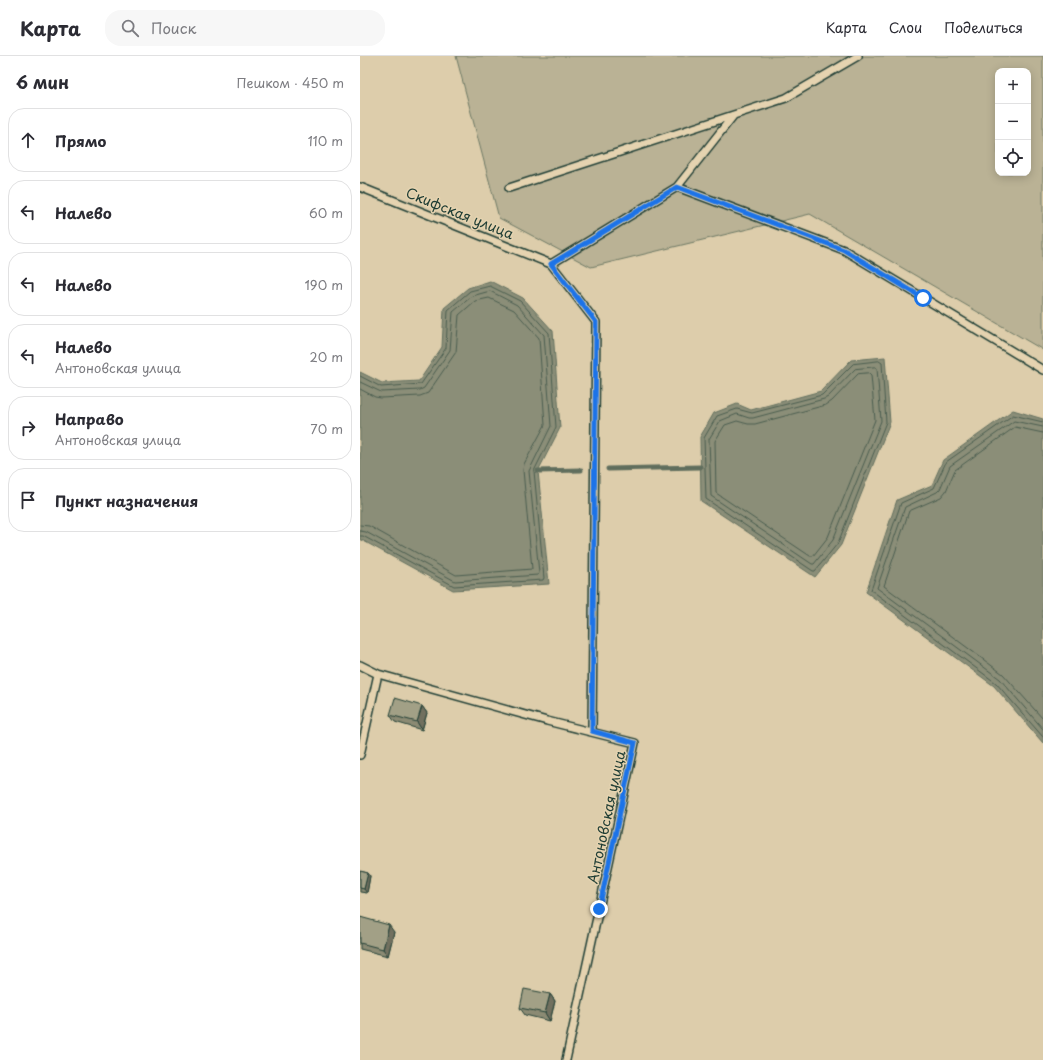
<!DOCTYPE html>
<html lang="ru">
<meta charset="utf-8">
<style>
body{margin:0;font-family:"Playpen Sans",sans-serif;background:#f7f7f7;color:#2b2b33}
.controls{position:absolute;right:12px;top:12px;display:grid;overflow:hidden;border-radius:8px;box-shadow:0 2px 10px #0003}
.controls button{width:36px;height:36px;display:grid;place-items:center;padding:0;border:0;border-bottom:1px solid #e1e1e2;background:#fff;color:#2b2b33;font:20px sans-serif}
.stop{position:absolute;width:12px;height:12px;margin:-9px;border:3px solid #1a73e8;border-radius:50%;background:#fff}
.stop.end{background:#1a73e8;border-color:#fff;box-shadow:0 1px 4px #0008}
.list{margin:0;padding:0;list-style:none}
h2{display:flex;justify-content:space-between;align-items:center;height:52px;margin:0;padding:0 16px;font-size:17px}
h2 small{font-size:13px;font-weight:400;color:#7c7c81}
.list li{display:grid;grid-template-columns:26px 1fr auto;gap:12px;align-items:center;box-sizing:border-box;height:64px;margin:0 8px 8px;padding:0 8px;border:1px solid #e1e1e2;border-radius:16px}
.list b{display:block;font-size:15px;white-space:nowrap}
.list p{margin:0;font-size:13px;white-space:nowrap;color:#7c7c81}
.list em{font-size:13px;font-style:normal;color:#7c7c81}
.icon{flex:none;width:22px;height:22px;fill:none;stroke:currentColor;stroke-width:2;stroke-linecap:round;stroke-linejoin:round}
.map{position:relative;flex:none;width:683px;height:1004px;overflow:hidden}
header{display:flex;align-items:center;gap:24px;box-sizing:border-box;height:56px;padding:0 20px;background:#fff;border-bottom:1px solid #e1e1e2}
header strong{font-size:19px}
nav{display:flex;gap:22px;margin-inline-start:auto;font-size:14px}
.search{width:280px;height:36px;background:#f7f7f7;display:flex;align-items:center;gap:10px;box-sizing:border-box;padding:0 14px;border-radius:16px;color:#7c7c81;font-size:15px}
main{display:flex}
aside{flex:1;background:#fff}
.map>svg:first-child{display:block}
.green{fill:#bab295;stroke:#6c7864;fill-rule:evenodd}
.water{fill:#8b8e78;stroke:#606e5d}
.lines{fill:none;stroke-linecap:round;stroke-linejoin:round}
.shore{stroke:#4a5d4f;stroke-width:1}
.stream{stroke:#606e5d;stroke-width:5}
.lane-casing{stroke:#1f3d34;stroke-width:10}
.lane{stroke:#e5d3b0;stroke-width:7}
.wall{fill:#8b8a73;stroke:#1f3d34}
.shaded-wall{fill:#71705e;stroke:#1f3d34}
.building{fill:#a2a086;stroke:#1f3d34}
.route{stroke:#1a73e8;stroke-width:5}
.labels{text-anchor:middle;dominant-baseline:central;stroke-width:3;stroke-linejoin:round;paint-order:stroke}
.street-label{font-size:14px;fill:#1f3d34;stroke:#e5d3b0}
</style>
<header>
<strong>Карта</strong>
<div class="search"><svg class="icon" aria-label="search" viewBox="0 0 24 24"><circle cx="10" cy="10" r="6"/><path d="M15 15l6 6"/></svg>Поиск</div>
<nav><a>Карта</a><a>Слои</a><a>Поделиться</a></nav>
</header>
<main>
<aside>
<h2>6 мин<small>Пешком · 450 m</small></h2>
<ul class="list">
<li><svg class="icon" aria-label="ahead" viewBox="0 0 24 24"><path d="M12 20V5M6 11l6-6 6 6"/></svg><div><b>Прямо</b></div><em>110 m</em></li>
<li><svg class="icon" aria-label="left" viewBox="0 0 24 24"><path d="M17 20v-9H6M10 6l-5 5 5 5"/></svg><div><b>Налево</b></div><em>60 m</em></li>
<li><svg class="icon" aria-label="left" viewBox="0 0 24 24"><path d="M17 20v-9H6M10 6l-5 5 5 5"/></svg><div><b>Налево</b></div><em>190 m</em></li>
<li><svg class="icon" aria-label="left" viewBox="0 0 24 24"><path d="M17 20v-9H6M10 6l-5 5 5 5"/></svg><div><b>Налево</b><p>Антоновская улица</p></div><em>20 m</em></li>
<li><svg class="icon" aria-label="right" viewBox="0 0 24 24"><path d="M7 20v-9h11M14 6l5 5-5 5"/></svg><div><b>Направо</b><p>Антоновская улица</p></div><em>70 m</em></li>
<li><svg class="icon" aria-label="arrive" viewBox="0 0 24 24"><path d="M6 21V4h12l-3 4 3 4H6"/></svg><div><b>Пункт назначения</b></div></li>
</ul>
</aside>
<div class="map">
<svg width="683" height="1004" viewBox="0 0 683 1004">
<rect width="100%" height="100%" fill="#ddcdab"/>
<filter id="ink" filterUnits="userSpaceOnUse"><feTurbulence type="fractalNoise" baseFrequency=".025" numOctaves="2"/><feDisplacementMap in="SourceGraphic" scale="8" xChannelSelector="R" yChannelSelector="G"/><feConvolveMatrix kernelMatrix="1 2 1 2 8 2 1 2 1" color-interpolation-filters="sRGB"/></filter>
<g filter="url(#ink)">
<path class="green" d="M 96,0 L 683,0 L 683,294 L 450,158 L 231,211 L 139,162 ZM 638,15 L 668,15 L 668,117 L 638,117 Z"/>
<path class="water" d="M 130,225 L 163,242 L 193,275 L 200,372 L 178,415 L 189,528 L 93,534 L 0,483 L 0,316 L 22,327 L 59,325 L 82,291 L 84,252 L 108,232 Z
M 525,301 L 530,366 L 481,489 L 455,521 L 341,445 L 340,381 L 354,357 L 377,348 L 391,354 L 461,335 L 491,304 Z
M 653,354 L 683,363 L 683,687 L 634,630 L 506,536 L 537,444 L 572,429 L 583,404 Z"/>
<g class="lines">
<path class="shore" d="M 519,305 L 522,307 L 526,366 L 478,487 L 455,515 L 453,515 L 346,443 L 344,382 L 357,360 L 377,353 L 392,357 L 462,339 L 493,308 Z
M 515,311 L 517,312 L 521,365 L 473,484 L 454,508 L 452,508 L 351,440 L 349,383 L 360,365 L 377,358 L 389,362 L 393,362 L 464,343 L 468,341 L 495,313 Z
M 509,317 L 511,319 L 515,364 L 468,481 L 453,500 L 450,500 L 356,437 L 355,385 L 365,369 L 377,365 L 388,368 L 395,368 L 466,349 L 472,345 L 498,318 Z
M 0,320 L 21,331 L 61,328 L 86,292 L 88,254 L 110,235 L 130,230 L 160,245 L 189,277 L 196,371 L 174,415 L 184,522 L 183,524 L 94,530 L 3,480 L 0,480
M 0,326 L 21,336 L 60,334 L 64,332 L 90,294 L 93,256 L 112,240 L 130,235 L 157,249 L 184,279 L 191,370 L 169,415 L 179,517 L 178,519 L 95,525 L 6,476 L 0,475
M 0,333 L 15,341 L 21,342 L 60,340 L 68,337 L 96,296 L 99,259 L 115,245 L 129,242 L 154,254 L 179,282 L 185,369 L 164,408 L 163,414 L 172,513 L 96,519 L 9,470 L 0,469
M 683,366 L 653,359 L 586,406 L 574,432 L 541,447 L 511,534 L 636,627 L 683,681
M 683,371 L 654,365 L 590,410 L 580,433 L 577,436 L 545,451 L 517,532 L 640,623 L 683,673
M 683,377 L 655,371 L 595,414 L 586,435 L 581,441 L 549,455 L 524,530 L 643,618 L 683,663"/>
<path class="stream" d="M 248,413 L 340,411
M 178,415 L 221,414"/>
<g class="lane-casing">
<path id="lane" d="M 0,131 L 191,208
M 317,131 L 373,60
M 149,132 L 426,42 L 498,0
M 0,609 L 18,618 L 187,665 L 275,687 L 206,1004
M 232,675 L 236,266 L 191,208 L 317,131 L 484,194 L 683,314
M 0,699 L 18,618"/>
</g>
<use href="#lane" class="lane"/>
</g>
<path class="wall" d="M 62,650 L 67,657 L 62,674 L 35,666 L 30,659 Z
M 0,815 L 8,817 L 10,820 L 7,837 L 0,836 Z
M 0,861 L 34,876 L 28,900 L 0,893 Z
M 190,938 L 195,945 L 190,965 L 165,959 L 160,952 Z"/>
<path class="shaded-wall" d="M 62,650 L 67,657 L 62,674 L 57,666 Z
M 8,817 L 10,820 L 7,837 L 4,833 Z
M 29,869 L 34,876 L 28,900 L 23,893 Z
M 190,938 L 195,945 L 190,965 L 185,957 Z"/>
<path class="building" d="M 35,642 L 62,650 L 57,666 L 30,659 Z
M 0,815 L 8,817 L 4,833 L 0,832 Z
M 0,861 L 29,869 L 23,893 L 0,887 Z
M 164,933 L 190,938 L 185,957 L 160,952 Z"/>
</g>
<g class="lines" filter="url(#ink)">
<path class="route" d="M 239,853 L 275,687 L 232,675 L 236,266 L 191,208 L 317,131 L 484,194 L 563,242"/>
</g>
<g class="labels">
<g class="street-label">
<text transform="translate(100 157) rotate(22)">Скифская улица</text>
<text transform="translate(246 761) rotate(-78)">Антоновская улица</text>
</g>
</g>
</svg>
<div class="controls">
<button>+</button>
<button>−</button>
<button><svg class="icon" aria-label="locate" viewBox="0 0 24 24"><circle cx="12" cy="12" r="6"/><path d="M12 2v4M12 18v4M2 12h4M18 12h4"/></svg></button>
</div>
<div class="stop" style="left:563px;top:242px"></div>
<div class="stop end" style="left:239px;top:853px"></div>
</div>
</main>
